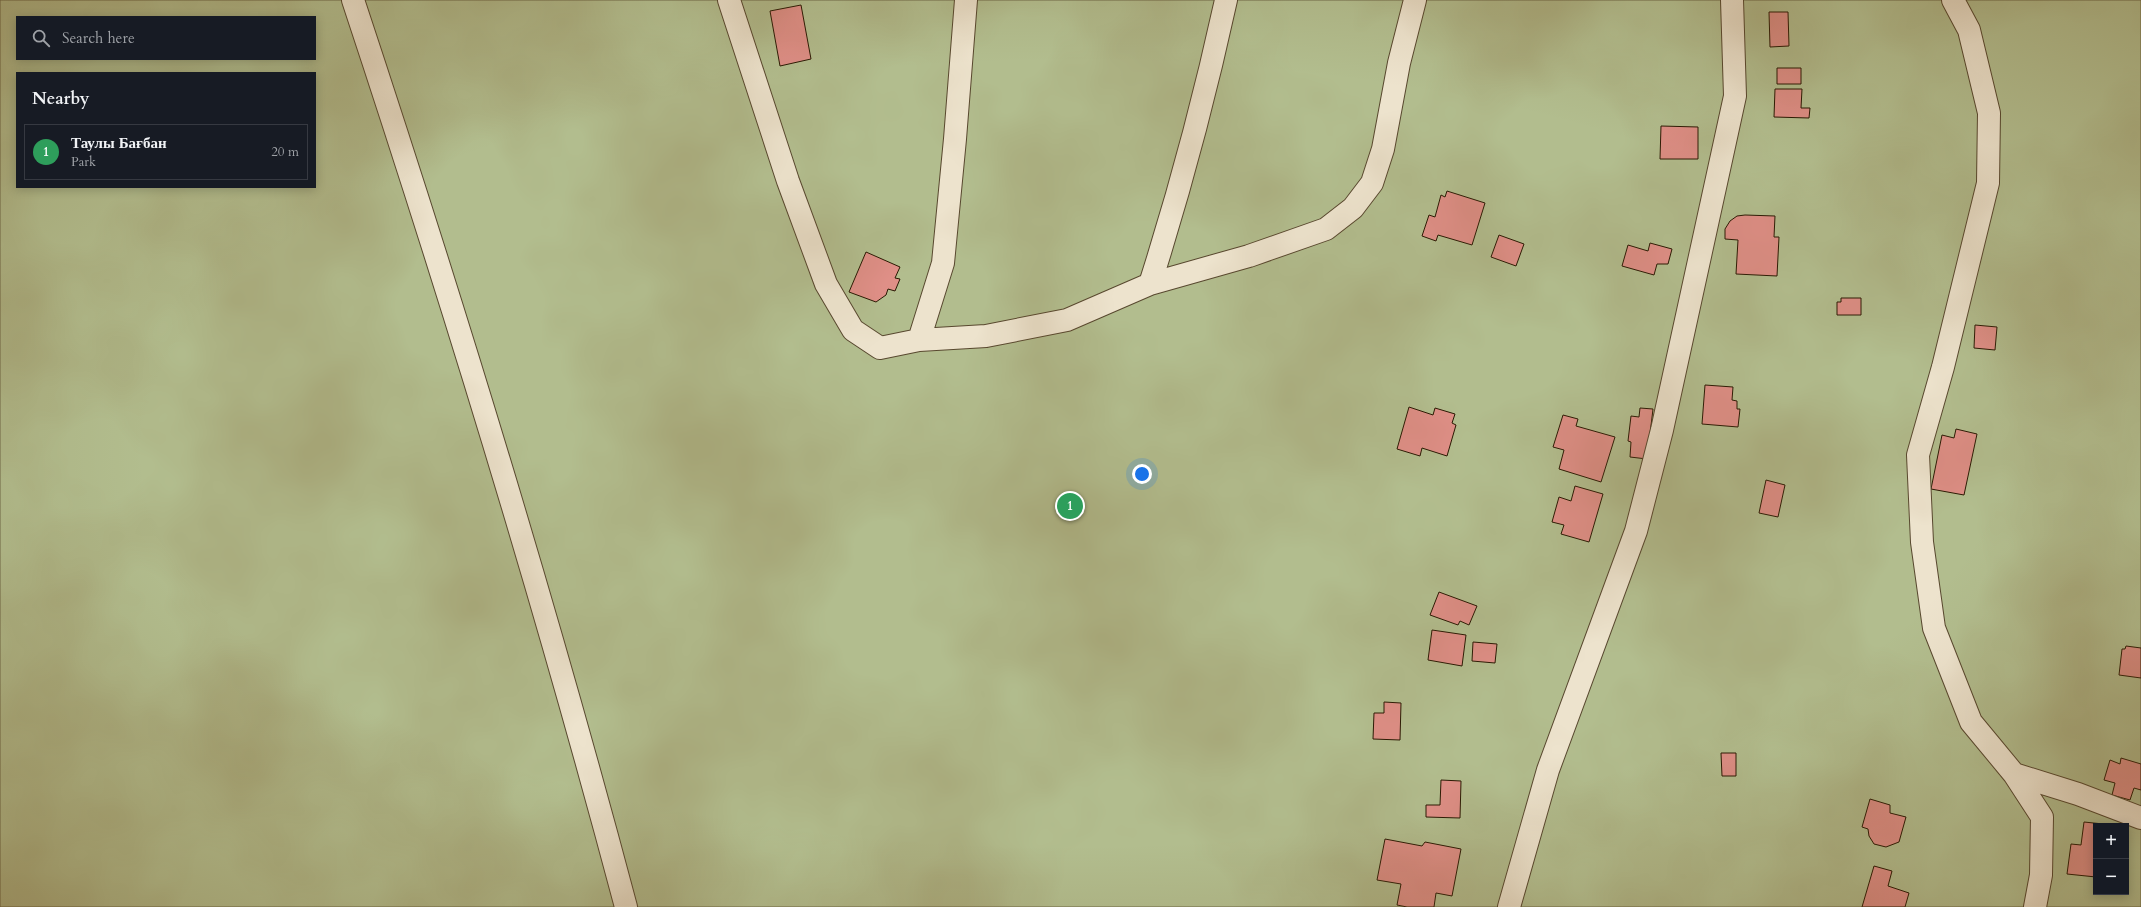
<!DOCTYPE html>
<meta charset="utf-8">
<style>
body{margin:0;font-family:Cardo,serif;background:#242831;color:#f1f3f6}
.controls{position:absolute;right:12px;bottom:12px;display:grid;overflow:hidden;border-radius:0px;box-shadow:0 2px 10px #0003}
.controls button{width:36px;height:36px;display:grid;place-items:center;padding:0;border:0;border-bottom:1px solid #363941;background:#171b24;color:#f1f3f6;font:20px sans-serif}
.you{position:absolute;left:1142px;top:474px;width:14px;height:14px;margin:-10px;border:3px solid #fff;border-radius:50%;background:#1a73e8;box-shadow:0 0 0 6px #1a73e833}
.badge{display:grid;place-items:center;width:26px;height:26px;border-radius:50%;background:#c59692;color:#fff;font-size:13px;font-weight:700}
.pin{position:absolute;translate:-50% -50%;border:2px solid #fff;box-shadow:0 1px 4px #0006}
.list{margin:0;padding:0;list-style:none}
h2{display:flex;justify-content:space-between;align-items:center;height:52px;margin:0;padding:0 16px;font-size:17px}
h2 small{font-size:13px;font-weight:400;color:#9ea1a6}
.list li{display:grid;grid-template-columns:26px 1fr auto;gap:12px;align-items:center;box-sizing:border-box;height:56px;margin:0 8px 8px;padding:0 8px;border:1px solid #363941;border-radius:0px}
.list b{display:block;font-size:15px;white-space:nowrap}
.list p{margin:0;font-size:13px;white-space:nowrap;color:#9ea1a6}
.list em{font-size:13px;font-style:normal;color:#9ea1a6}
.icon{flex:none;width:22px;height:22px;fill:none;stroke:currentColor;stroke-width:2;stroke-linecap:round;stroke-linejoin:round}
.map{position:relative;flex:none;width:2141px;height:907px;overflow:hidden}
.search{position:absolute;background:#171b24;box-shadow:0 2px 10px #0003;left:16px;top:16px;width:300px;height:44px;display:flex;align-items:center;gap:10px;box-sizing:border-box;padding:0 14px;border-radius:0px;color:#9ea1a6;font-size:15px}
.panel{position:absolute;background:#171b24;box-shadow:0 2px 10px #0003;left:16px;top:72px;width:300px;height:116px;border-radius:0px}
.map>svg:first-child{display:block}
.green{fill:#b2bd8e;stroke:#6e6b48;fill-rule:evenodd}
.building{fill:#df8f87;stroke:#2a1903}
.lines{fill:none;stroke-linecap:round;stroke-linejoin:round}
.minor-casing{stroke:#58482f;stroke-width:24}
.minor{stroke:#ede3cd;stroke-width:22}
</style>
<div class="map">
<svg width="2141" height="907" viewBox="0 0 2141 907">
<rect width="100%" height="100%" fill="#e4d4b2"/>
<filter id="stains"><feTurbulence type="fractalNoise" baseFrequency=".005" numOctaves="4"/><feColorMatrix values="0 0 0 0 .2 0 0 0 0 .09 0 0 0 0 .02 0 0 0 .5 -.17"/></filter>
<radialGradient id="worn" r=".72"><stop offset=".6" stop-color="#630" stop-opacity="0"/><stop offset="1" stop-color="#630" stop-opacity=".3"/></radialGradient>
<path class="green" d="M 0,0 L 2141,0 L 2141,907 L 0,907 ZM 17,17 L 315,17 L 315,59 L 17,59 ZM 17,73 L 315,73 L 315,187 L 17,187 ZM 2096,826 L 2126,826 L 2126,892 L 2096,892 Z"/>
<path class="building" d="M 801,5 L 811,59 L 780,66 L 770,11 Z
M 1769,12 L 1788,12 L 1789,46 L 1770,47 Z
M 1777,68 L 1801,68 L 1801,84 L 1777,84 Z
M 1775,89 L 1802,89 L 1801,108 L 1810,108 L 1809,118 L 1774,117 Z
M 1661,126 L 1698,127 L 1698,159 L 1660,159 Z
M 1447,191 L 1485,203 L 1472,245 L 1438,235 L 1436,241 L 1422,236 L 1429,215 L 1435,217 L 1441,195 L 1445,197 Z
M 1745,215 L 1775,216 L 1774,237 L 1779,237 L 1777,276 L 1736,274 L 1738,240 L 1725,239 L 1725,229 L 1730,221 L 1737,216 Z
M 1499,235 L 1524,244 L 1516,266 L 1491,257 Z
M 1650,243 L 1672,249 L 1668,264 L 1657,264 L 1654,275 L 1622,266 L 1628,245 L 1648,251 Z
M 866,252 L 900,267 L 895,278 L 900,279 L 895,291 L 888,289 L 886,295 L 876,302 L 849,292 Z
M 1841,298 L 1861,298 L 1861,315 L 1837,315 L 1837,302 L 1841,302 Z
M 1975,325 L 1997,327 L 1995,350 L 1974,348 Z
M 1705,385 L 1733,387 L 1732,400 L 1737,401 L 1737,409 L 1740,409 L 1738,427 L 1702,424 Z
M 1409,407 L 1433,415 L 1435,408 L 1455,414 L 1452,423 L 1456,425 L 1447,456 L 1422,448 L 1420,456 L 1397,449 Z
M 1640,408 L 1653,409 L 1647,459 L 1630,457 L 1631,442 L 1628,441 L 1631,416 L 1639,417 Z
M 1563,415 L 1578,419 L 1576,426 L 1615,437 L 1601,482 L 1559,469 L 1564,450 L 1553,447 Z
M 1956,429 L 1977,434 L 1964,495 L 1931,489 L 1942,435 L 1954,438 Z
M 1766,480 L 1785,485 L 1778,517 L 1759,513 Z
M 1575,486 L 1603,494 L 1589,542 L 1561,534 L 1564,525 L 1552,522 L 1559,497 L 1571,501 Z
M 1439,592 L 1477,606 L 1469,625 L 1460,621 L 1458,625 L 1430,615 Z
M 1432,630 L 1466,635 L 1462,666 L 1428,660 Z
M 1473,642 L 1497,644 L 1495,663 L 1472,661 Z
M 2126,646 L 2141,648 L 2141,678 L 2119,675 L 2122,649 L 2125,649 Z
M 1384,702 L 1401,703 L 1400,740 L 1373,739 L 1374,713 L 1384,713 Z
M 1721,753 L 1736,753 L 1736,776 L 1722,776 Z
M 2121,758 L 2141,764 L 2141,790 L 2134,788 L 2130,800 L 2112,795 L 2115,783 L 2104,780 L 2110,760 L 2120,764 Z
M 1441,780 L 1461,781 L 1460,818 L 1426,817 L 1426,805 L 1440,805 Z
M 1870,799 L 1890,805 L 1890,813 L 1906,817 L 1899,842 L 1886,847 L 1874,844 L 1869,836 L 1868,829 L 1862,827 Z
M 2084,822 L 2113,825 L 2096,826 L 2096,877 L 2067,874 L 2071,844 L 2081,845 Z
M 1385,839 L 1422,846 L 1425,842 L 1461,849 L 1452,896 L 1436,893 L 1434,907 L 1407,907 L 1397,905 L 1401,884 L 1377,880 Z
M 1874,866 L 1892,871 L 1888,886 L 1909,893 L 1905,907 L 1862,907 Z"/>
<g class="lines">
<g class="minor-casing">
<path id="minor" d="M 353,0 C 452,299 545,602 626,907
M 729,0 L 788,181 L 826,284 L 853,330 L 880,348 L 919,340 L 986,336 L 1067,320 L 1150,284 L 1249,256 L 1326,229 L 1353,208 L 1372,183 L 1383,149 L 1399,63 L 1415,0
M 1953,0 L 1969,30 L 1989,113 L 1988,183 L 1943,367 L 1918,455 L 1922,542 L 1934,628 L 1971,722 L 2014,774 L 2042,817 L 2041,875 L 2035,907
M 1150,284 C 1180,190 1205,96 1226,0
M 919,340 L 943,263 L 955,139 L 966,0
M 2014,774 L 2078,794 L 2141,818
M 1509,907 L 1548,770 L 1636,531 L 1662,430 L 1735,96 L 1732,0"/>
</g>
<use href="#minor" class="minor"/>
</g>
<rect width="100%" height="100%" filter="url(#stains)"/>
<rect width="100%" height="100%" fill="url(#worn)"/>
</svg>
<div class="controls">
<button>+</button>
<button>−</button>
</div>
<div class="you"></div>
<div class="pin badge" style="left:1070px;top:506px;background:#2e9e5b">1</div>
<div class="search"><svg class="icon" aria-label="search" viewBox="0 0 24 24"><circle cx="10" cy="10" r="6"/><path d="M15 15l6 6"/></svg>Search here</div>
<section class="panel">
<h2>Nearby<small></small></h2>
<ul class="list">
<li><span class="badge" style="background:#2e9e5b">1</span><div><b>Таулы Бағбан</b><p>Park</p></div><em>20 m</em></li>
</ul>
</section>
</div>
